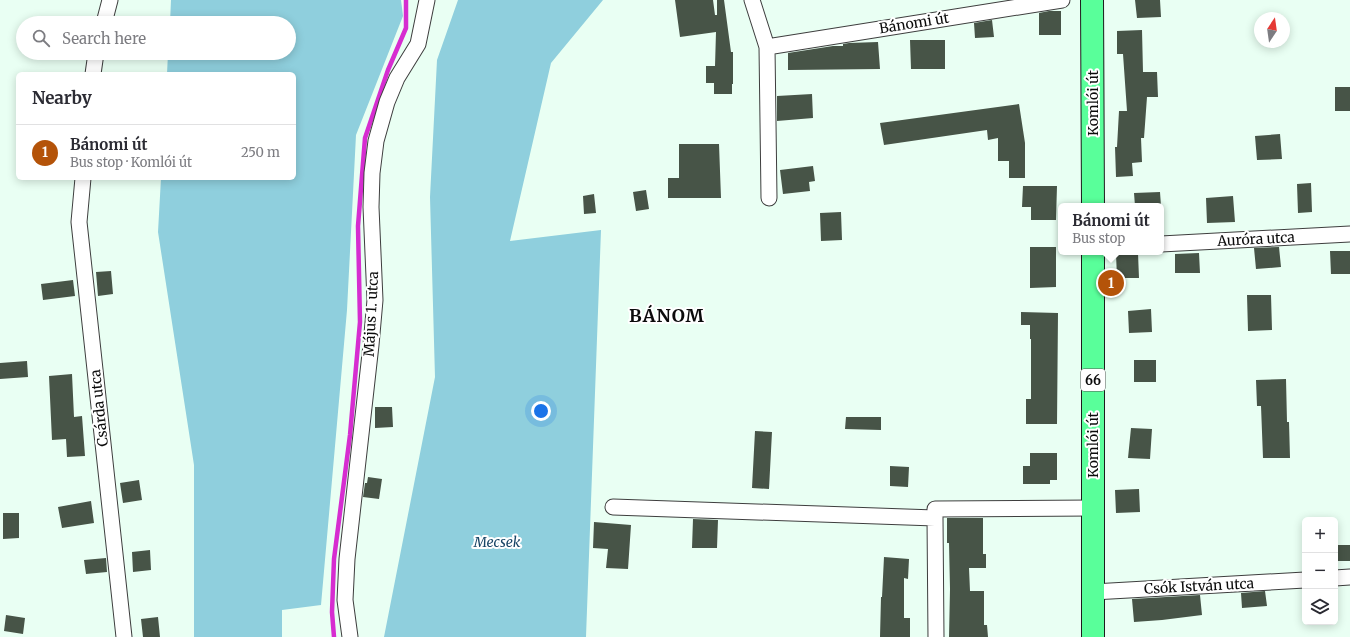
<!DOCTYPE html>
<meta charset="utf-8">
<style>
body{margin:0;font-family:Merriweather,serif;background:#f2f2f3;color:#2b2b33}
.controls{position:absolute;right:12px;bottom:12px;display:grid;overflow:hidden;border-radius:6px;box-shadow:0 2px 10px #0003}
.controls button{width:36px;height:36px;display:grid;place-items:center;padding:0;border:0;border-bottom:1px solid #e1e1e2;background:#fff;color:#2b2b33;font:20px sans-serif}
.compass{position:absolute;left:1254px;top:12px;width:36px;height:36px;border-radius:50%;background:#fff;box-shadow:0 2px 10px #0003;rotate:13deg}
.you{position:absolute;left:541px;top:411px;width:14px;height:14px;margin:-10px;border:3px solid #fff;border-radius:50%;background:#1a73e8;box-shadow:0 0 0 6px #1a73e833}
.badge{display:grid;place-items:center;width:26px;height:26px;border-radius:50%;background:#b45309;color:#fff;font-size:13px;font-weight:700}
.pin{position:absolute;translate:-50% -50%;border:2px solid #fff;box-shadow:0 1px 4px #0006}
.popup{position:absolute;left:1058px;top:203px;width:106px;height:52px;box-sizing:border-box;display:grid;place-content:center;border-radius:6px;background:#fff;filter:drop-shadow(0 1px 3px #0005);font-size:13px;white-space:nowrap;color:#7c7c81}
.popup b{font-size:15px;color:#2b2b33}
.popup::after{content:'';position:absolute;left:50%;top:100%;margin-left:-8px;border:8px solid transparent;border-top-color:#fff}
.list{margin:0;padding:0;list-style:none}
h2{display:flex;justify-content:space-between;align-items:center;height:52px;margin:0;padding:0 16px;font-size:17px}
h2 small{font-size:13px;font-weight:400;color:#7c7c81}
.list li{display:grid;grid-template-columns:26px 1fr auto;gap:12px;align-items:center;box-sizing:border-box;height:56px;padding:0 16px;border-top:1px solid #e1e1e2}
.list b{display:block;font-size:15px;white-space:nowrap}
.list p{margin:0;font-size:13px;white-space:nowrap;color:#7c7c81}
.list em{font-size:13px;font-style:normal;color:#7c7c81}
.icon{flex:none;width:22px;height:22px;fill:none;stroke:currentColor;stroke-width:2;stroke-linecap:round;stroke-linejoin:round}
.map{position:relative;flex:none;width:1350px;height:637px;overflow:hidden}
.search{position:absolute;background:#fff;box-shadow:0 2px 10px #0003;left:16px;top:16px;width:280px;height:44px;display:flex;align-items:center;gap:10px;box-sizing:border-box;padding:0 14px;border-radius:22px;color:#7c7c81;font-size:15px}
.panel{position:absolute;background:#fff;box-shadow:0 2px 10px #0003;left:16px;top:72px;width:280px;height:108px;border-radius:6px}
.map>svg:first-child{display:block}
.forest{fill:#8fcfdd}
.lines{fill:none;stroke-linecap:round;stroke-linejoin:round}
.stream{stroke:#d62dd0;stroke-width:4.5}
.building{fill:#475447}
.street-casing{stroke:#3e3e3e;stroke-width:17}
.primary-casing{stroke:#1c1c1c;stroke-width:24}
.street{stroke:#fff;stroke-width:15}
.primary{stroke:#59ff9a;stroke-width:22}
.labels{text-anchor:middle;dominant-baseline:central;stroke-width:4;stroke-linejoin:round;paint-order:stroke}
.shield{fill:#fff;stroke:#545454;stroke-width:1}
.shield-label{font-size:13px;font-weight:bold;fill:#0b0b0b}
.street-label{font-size:14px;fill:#0b0b0b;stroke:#fff}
.park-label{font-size:14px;font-style:italic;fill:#184566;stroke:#fff}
.district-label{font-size:18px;font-weight:bold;letter-spacing:1px;fill:#0b0b0b;stroke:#fff}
</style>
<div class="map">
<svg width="1350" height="637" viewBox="0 0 1350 637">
<rect width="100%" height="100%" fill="#e9fff3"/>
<path class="forest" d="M 171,0 L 401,0 L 403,16 L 356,135 L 347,310 L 321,605 L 282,610 L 282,637 L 194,637 L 194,465 L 158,232 L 161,178 L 294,178 L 294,74 L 167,74 L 168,53 L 289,53 L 289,23 L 170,23 Z
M 458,0 L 603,0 L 551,63 L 510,241 L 601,230 L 586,637 L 384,637 L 435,377 L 430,197 L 437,60 Z"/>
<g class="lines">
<path class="stream" d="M 334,637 L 332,612 L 334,559 L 350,435 L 360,322 L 358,226 L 365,138 L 388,70 L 406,28 L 406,0"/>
</g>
<path class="building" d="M 675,0 L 713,0 L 715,15 L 717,15 L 717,0 L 724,0 L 731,52 L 733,52 L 733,84 L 732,84 L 732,94 L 714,94 L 714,83 L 706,83 L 706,66 L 715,66 L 716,32 L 680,37 Z
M 1135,0 L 1160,0 L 1161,17 L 1137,18 Z
M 1049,11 L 1061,11 L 1061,35 L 1039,35 L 1039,13 Z
M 992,20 L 994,37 L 975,38 L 974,23 Z
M 1142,30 L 1143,72 L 1157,72 L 1158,97 L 1147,97 L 1144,138 L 1141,138 L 1142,162 L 1132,163 L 1133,176 L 1116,177 L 1115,147 L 1117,147 L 1119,111 L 1127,111 L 1123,54 L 1117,54 L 1117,31 Z
M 910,40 L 945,40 L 945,69 L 911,69 Z
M 878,42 L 880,69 L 788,70 L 788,53 L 833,46 L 843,46 L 843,44 L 849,43 Z
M 1335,87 L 1350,87 L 1350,111 L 1335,111 Z
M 812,94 L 813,118 L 777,121 L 777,96 Z
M 1019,104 L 1025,143 L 1025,178 L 1009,178 L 1009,161 L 998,161 L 998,138 L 988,140 L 987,130 L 884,145 L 880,123 Z
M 1280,134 L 1282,159 L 1257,160 L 1255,136 Z
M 679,144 L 719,144 L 721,198 L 668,198 L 668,178 L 679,178 Z
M 813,166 L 815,181 L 809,182 L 810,191 L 783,194 L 780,170 Z
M 1311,183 L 1312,212 L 1298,213 L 1297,184 Z
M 1023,186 L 1057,186 L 1056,220 L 1031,220 L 1031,207 L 1022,207 Z
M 646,190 L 649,209 L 636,211 L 633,192 Z
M 1160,192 L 1161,206 L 1135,206 L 1134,193 Z
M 594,194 L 596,213 L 584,214 L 583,196 Z
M 1233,196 L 1235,222 L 1207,223 L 1206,198 Z
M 841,212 L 842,240 L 821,241 L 820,213 Z
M 1030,247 L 1056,247 L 1056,287 L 1030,288 Z
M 1279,247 L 1281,267 L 1256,269 L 1254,248 Z
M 1330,251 L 1350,251 L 1350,274 L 1331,274 Z
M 1138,253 L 1139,278 L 1117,278 L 1116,254 Z
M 1199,253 L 1200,273 L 1175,273 L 1175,254 Z
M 111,271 L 113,294 L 98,296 L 96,272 Z
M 73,280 L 75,296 L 43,300 L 41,284 Z
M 1247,295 L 1271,295 L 1272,330 L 1248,331 Z
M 1151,309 L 1152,332 L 1129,333 L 1128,311 Z
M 1021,312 L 1058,313 L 1057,424 L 1026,424 L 1026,399 L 1031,399 L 1031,339 L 1030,339 L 1030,325 L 1021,325 Z
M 1134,360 L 1156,360 L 1156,382 L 1134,382 Z
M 27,361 L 28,377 L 0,379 L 0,363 Z
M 72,374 L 74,417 L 82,416 L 85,456 L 67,457 L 66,439 L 52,440 L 49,376 Z
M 1286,379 L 1287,422 L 1289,422 L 1290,458 L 1263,458 L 1261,406 L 1257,406 L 1256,380 Z
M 375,407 L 392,407 L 393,427 L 375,428 Z
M 846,417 L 881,417 L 881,430 L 845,429 Z
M 1131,428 L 1152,429 L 1150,459 L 1128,458 Z
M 755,431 L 772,432 L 769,489 L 752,488 Z
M 1030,453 L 1057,453 L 1057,480 L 1050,480 L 1050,484 L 1023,484 L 1023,466 L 1030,466 Z
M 890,466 L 909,467 L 908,487 L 890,486 Z
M 368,477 L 382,479 L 379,499 L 363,497 L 365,483 L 367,483 Z
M 139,480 L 142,500 L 123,503 L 120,483 Z
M 1139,489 L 1140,512 L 1116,513 L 1115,490 Z
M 91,501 L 94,523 L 62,528 L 58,507 Z
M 3,513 L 19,513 L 19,538 L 3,539 Z
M 947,518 L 983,518 L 983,554 L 986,554 L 986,568 L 969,568 L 970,591 L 984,591 L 984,625 L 987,625 L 988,637 L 949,637 L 950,589 L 949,543 L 947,543 Z
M 693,519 L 718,520 L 717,548 L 692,548 Z
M 594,522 L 631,525 L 628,569 L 606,568 L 608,549 L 593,548 Z
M 1336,545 L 1350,545 L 1350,561 L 1337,561 Z
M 150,550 L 151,570 L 133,572 L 132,552 Z
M 884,557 L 909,559 L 908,579 L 904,578 L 904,618 L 910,618 L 910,637 L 880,637 L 881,597 L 882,597 Z
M 106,558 L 107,572 L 86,574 L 84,560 Z
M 1265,591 L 1267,606 L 1242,608 L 1241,593 Z
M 1200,595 L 1202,615 L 1162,620 L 1134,622 L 1132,599 Z
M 6,615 L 25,618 L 23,634 L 4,631 Z
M 158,617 L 160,637 L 143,637 L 141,619 Z"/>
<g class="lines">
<g class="street-casing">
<path id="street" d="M 752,0 L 767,47 L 1062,0
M 104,23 L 110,0
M 767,47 L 769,198
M 93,74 L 96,53
M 83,178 L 79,222 L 124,637
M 1161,244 L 1350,234
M 613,507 L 935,518 L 935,509 L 1093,508
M 935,518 L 936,637
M 1335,578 L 1350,577
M 1093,592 L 1305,580
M 350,637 L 345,600 L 347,559 L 371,345 L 375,300 L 371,207 L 372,173 L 376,141 L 387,102 L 397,78 L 418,44 L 427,0"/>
</g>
<g class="primary-casing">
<path id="primary" d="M 1092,0 L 1093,206
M 1093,252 L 1093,637"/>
</g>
<use href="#street" class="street"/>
<use href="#primary" class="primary"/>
</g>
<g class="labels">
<rect class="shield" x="1081" y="369" width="24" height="22" rx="3"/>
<g class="shield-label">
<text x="1093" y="380">66</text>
</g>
<g class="street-label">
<text transform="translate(914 23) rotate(-9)">Bánomi út</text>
<text transform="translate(1093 103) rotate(-90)">Komlói út</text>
<text transform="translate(1256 239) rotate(-3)">Auróra utca</text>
<text transform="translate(371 314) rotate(-87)">Május 1. utca</text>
<text transform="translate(99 408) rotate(-96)">Csárda utca</text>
<text transform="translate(1093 445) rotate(-90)">Komlói út</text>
<text transform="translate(1199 586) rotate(-3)">Csók István utca</text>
</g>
<g class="park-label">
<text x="497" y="542">Mecsek</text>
</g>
<g class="district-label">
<text x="667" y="315">BÁNOM</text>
</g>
</g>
</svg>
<div class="controls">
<button>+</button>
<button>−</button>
<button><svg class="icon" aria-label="layers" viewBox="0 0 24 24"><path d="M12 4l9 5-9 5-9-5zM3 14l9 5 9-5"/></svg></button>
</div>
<svg class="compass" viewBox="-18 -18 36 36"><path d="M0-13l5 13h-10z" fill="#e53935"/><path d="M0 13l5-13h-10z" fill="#7c7c81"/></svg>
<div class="you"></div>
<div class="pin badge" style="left:1111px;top:283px">1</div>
<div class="popup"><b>Bánomi út</b>Bus stop</div>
<div class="search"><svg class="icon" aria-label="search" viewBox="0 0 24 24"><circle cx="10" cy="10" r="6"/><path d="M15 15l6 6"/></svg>Search here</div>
<section class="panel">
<h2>Nearby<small></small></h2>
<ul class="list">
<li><span class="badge">1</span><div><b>Bánomi út</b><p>Bus stop · Komlói út</p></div><em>250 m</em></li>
</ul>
</section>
</div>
